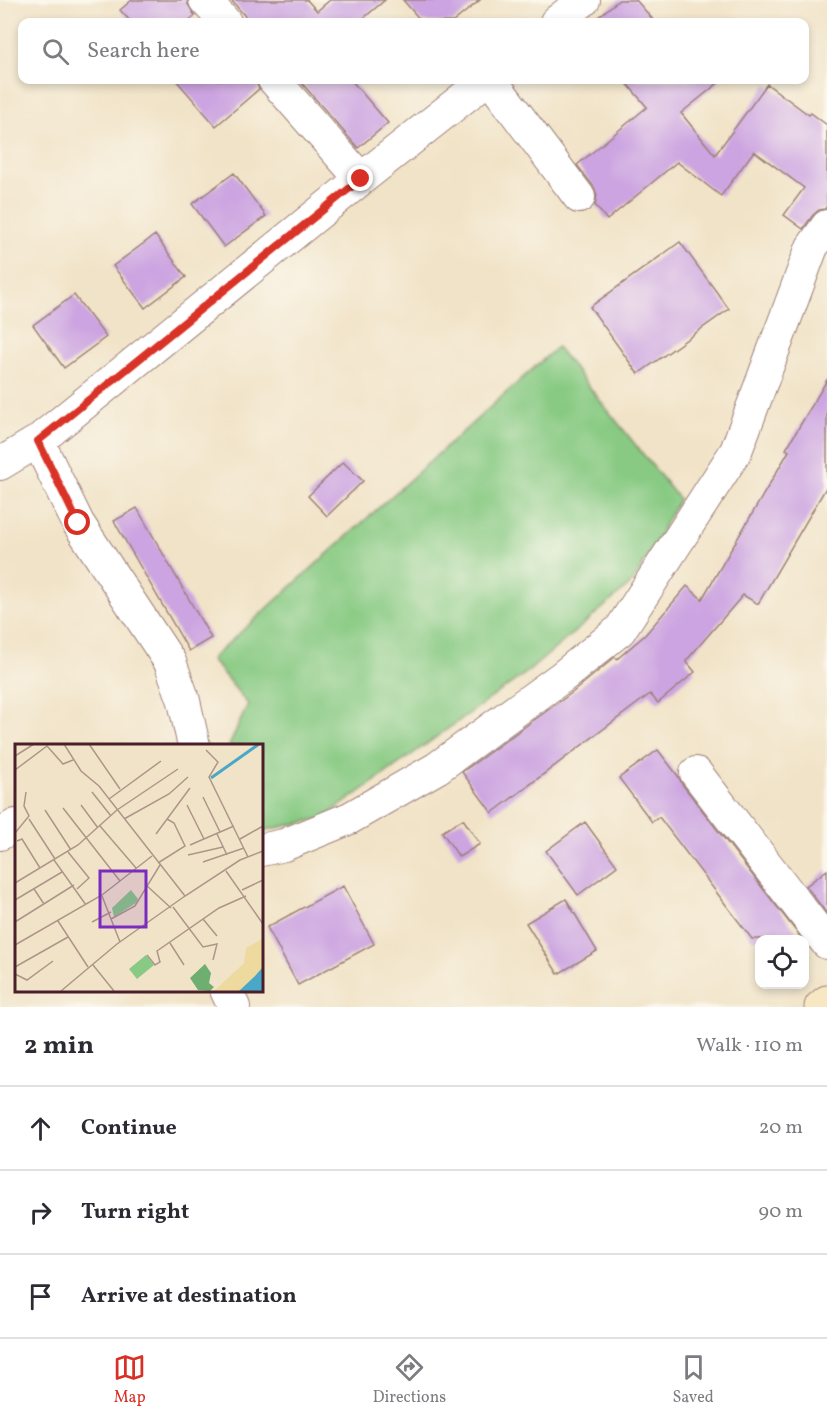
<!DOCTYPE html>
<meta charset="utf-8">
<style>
body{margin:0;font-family:Vollkorn,serif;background:#f2f2f3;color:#2b2b33}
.controls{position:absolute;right:18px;bottom:18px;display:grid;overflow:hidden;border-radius:12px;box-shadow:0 3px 9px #0003}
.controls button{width:54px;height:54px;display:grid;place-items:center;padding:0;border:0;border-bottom:2px solid #e1e1e2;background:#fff;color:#2b2b33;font:30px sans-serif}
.stop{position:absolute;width:18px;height:18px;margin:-14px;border:4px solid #d93025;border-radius:50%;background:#fff}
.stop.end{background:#d93025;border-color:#fff;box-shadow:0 2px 6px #0008}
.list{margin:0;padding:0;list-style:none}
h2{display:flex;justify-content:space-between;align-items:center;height:78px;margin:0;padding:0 24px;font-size:26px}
h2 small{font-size:20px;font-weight:400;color:#7c7c81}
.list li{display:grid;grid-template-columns:39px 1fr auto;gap:18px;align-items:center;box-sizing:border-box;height:84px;padding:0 24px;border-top:2px solid #e1e1e2}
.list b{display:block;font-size:22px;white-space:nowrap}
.list em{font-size:20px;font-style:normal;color:#7c7c81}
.icon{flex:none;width:33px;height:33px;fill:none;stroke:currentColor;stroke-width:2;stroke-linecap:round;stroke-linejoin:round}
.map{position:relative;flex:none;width:827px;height:1007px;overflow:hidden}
.search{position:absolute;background:#fff;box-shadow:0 3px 9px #0003;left:18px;right:18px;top:18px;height:66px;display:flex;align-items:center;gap:15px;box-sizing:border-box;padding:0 21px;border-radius:12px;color:#7c7c81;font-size:22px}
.sheet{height:330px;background:#fff}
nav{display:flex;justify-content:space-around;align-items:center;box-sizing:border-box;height:84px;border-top:2px solid #e1e1e2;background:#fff;font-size:16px;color:#7c7c81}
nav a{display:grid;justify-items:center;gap:3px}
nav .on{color:#d93025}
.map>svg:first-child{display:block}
.green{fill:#88ca83;stroke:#697457;stroke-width:1.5}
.building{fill:#cca4e1}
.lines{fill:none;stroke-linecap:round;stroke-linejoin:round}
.minor-casing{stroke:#9e8179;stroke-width:34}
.secondary-casing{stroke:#9e8179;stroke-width:35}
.minor{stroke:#fff;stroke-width:32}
.secondary{stroke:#f7e8c3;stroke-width:33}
.route{stroke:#d93025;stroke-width:8}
.inset-river{fill:none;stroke:#49a7c8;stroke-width:3}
.inset-road{fill:none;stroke:#ae9589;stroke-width:1.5}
.view{fill:#7b2cbf;fill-opacity:0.15;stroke:#7b2cbf;stroke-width:3}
.inset-edge{fill:none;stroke:#4a1f2b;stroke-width:3}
</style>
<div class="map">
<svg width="827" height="1007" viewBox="0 0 827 1007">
<rect width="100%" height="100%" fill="#fbf7ec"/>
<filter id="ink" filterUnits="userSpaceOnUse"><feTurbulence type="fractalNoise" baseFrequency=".0167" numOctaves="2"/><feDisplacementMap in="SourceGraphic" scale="12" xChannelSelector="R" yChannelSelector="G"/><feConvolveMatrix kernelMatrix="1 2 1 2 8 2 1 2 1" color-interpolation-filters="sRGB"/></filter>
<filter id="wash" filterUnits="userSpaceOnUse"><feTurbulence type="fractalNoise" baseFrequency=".008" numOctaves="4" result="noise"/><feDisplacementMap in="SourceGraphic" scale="24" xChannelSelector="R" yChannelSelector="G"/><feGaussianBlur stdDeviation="1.35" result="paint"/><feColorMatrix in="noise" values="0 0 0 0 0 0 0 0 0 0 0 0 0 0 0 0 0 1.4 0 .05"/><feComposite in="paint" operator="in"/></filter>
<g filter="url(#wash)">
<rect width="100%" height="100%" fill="#f1e3c7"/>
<path class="green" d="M 557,347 L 679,499 L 633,582 L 530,670 L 323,818 L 261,831 L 261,746 L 229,746 L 248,704 L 211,659 Z"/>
<g id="blocks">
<path class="building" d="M 132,0 L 188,0 L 188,4 L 195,16 L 188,22 L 131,22 L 120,10 Z
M 231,0 L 307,0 L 317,11 L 330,0 L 385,0 L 359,22 L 250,22 Z
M 403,0 L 480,0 L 453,22 L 422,22 Z
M 619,0 L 636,0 L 655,22 L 592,22 Z
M 176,80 L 257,80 L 257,84 L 259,89 L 216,126 Z
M 299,80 L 351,80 L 388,123 L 358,148 Z
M 624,80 L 722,80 L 681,113 L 715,155 L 767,84 L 809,115 L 811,113 L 827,125 L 827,206 L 825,209 L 819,210 L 813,215 L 803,229 L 784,215 L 804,188 L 754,151 L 721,196 L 677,162 L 607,220 L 595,205 L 597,195 L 594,187 L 577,165 L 647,107 Z
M 234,173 L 266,216 L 224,247 L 192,204 Z
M 155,235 L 186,277 L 145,308 L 113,266 Z
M 680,242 L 729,309 L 638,374 L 590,307 Z
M 74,295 L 106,337 L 64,368 L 33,325 Z
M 827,380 L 827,486 L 758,604 L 743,595 L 686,661 L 695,672 L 658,703 L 650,694 L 492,813 L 462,772 L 573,692 L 615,657 L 617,659 L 645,635 L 687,586 L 702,599 L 789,451 L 786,449 Z
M 343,462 L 363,481 L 327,516 L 308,496 Z
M 137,508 L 211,638 L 189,651 L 114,521 Z
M 658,750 L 678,776 L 682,784 L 802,939 L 752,939 L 659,817 L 652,822 L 619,778 Z
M 463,819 L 480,844 L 459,857 L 442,832 Z
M 585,822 L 617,866 L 578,895 L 546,851 Z
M 827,870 L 827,914 L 806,886 Z
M 343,886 L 374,944 L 298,985 L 267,927 Z
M 566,899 L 597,951 L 558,974 L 526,923 Z"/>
</g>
</g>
<g filter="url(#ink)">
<use href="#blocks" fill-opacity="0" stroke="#9e8179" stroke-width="1.5"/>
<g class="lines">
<g class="minor-casing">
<path id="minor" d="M 205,0 L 225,22
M 556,22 L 584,0
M 274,80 L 361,179
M 491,80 L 579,197
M 38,441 L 78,523 L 170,662 L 184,701 L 194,746
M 0,464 L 38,441 L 361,179 L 486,80
M 696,773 L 827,943
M 0,834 L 16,825
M 261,850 L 284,845 L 350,818 L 437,768 L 562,677 L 620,630 L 736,451 L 812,247 L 827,226
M 226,990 L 234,1007"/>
</g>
<g class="secondary-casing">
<path id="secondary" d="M 821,1007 L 827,1002"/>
</g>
<use href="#minor" class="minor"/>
<use href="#secondary" class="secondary"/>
</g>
</g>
<g class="lines" filter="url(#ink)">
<path class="route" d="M 78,523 L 38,441 L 361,179"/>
</g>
<g transform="translate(15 744)">
<rect width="248" height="248" fill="#f1e3c7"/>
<path d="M 116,146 L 123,155 L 121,159 L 99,173 L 97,164 ZM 131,211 L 139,221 L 122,235 L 114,225 Z" fill="#88ca83"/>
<path d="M 190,220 L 196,229 L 194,239 L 199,243 L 195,247 L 183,246 L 175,234 Z" fill="#6eae71"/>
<path d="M 247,195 L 247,247 L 199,247 L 229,219 L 231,204 Z" fill="#eeda9e"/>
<path d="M 247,224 L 247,247 L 224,247 L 240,232 Z" fill="#49a7c8"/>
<path class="inset-river" d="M 196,34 L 244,0"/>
<path class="inset-road" d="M 49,0 L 66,27 L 84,42 L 170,152M 74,0 L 105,45M 191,6 L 203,18 L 194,33 L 233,113M 0,12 L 19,0M 0,26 L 32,2 L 48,20 L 58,16M 77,48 L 96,72M 188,53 L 205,88M 94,55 L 146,17M 66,61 L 83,84M 172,61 L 189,95M 48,64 L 105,137M 30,66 L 56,106M 14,75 L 40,115M 109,75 L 154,50 L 173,33M 85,82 L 121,124M 0,89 L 14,72 L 9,62 L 11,48M 141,90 L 175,44M 202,90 L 212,111M 225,95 L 248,82M 2,97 L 7,95 L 25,124M 175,101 L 219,82M 53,108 L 74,134 L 62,145M 173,111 L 208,103M 39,116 L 71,161M 188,118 L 229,104M 143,119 L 170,102 L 159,79 L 152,75M 211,127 L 248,180M 0,139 L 63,101 L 102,66 L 163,25M 131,141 L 156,164M 19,145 L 29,160M 227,146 L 248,136M 87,152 L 105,198M 0,156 L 47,128M 158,163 L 188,203 L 202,200 L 198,216M 96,175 L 120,162 L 145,121M 188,175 L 202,192M 43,177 L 73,223M 0,178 L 59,141M 77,178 L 96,168M 155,199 L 169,221M 0,201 L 87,151 L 137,112M 132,211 L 140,221 L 145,218 L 142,207 L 204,164 L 231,152M 78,221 L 99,247M 0,223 L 53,193M 0,230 L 12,236 L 38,217M 46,247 L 102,200 L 170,152 L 225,116 L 248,107"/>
<path class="view" d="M 85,127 L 131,127 L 131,183 L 85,183 Z"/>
<rect width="248" height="248" class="inset-edge"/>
</g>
</svg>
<div class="controls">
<button><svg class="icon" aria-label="locate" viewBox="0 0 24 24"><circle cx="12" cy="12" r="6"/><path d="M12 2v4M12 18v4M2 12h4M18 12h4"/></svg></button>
</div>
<div class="stop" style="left:78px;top:523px"></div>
<div class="stop end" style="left:361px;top:179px"></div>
<div class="search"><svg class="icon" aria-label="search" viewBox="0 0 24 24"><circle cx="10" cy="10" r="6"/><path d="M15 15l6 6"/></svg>Search here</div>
</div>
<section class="sheet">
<h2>2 min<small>Walk · 110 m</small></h2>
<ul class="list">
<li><svg class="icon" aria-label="ahead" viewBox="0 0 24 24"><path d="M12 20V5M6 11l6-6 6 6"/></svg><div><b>Continue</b></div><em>20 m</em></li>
<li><svg class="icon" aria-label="right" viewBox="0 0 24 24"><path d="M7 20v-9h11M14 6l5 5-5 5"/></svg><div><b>Turn right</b></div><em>90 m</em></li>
<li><svg class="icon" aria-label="arrive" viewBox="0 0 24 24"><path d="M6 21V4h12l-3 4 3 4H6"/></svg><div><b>Arrive at destination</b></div></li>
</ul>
</section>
<nav>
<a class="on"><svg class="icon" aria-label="map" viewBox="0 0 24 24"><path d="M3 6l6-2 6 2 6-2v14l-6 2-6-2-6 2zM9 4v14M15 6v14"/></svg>Map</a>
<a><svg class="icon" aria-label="directions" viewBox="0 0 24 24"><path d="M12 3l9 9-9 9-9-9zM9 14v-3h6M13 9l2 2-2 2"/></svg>Directions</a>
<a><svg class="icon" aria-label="saved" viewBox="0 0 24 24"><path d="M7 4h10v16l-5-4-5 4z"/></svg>Saved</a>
</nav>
